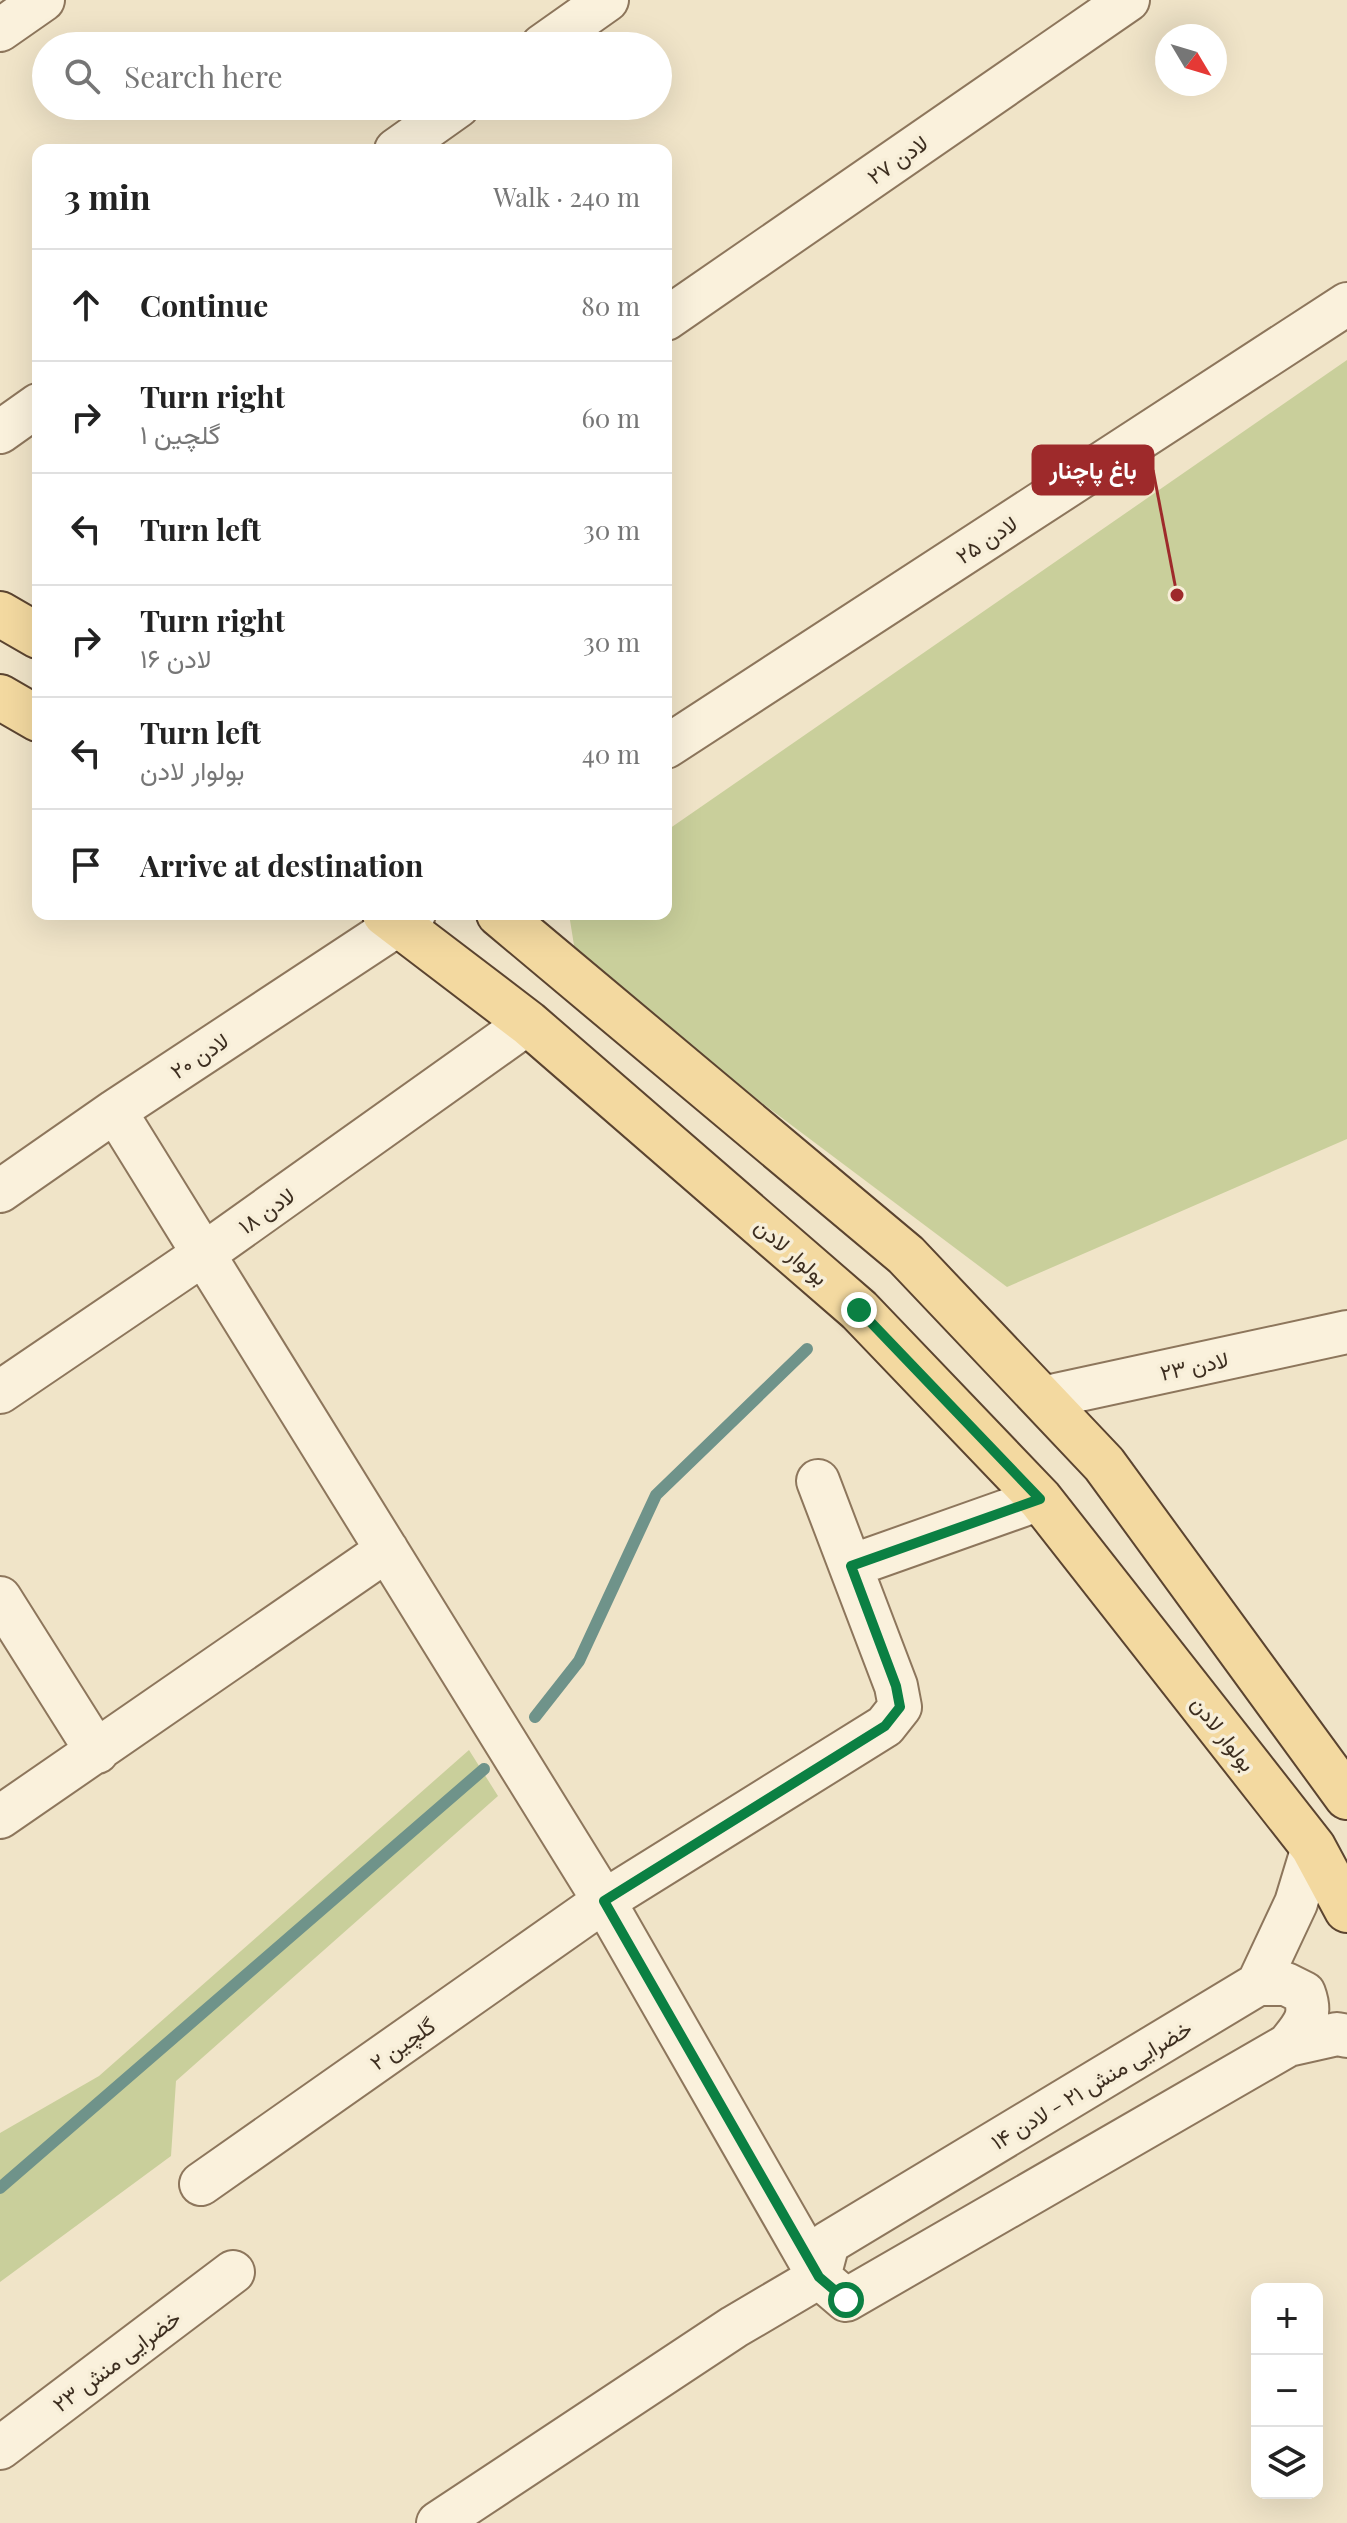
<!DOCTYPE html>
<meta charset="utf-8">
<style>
body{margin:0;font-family:"Playfair Display",Vazirmatn,serif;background:#f2f2f2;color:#222}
.controls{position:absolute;right:24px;bottom:24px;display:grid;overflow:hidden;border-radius:16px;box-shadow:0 8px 32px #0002}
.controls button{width:72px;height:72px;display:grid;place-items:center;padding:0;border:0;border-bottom:2px solid #e0e0e0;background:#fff;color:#222;font:40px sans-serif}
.compass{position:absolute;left:1155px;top:24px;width:72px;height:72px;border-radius:50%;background:#fff;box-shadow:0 8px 32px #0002;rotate:128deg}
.stop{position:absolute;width:24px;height:24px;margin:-18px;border:6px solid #0b8043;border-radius:50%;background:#fff}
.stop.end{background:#0b8043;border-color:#fff;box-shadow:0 2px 8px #0008}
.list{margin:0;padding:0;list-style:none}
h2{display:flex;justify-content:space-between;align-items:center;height:104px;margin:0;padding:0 32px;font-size:34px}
h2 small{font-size:26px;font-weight:400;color:#767676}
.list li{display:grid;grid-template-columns:52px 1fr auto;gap:24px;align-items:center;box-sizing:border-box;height:112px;padding:0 32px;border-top:2px solid #e0e0e0}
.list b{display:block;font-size:30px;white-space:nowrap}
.list p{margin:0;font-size:26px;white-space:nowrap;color:#767676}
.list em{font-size:26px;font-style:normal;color:#767676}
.icon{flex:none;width:44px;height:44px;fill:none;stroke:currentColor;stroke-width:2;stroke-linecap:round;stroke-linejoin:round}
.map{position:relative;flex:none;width:1347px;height:2523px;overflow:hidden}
.search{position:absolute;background:#fff;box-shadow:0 8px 32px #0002;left:32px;top:32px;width:640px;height:88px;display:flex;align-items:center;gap:20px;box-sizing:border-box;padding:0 28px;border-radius:44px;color:#767676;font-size:30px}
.panel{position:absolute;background:#fff;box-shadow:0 8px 32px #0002;left:32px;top:144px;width:640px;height:776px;border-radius:16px}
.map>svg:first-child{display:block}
.green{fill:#c9cf9b}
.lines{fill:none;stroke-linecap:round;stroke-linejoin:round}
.stream{stroke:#6f938a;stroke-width:12}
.minor-casing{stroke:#8d765c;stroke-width:46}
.major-casing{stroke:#5b4430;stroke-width:48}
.minor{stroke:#faf1dc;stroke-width:42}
.major{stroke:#f3d9a0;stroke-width:44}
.route{stroke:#0b8043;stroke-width:10}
.labels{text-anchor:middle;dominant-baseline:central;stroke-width:7;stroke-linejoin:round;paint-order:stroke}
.street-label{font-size:22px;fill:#3d2e20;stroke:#f7eed8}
.leader{fill:none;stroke:#9e2a2b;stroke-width:3}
.callout-dot{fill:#9e2a2b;stroke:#f7eed8;stroke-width:3}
.callout{fill:#9e2a2b;stroke:#9e2a2b;stroke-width:3}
.callout-label{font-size:24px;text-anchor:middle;font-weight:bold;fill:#fff}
</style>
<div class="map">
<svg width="1347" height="2523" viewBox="0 0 1347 2523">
<rect width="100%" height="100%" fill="#f0e4c8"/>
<path class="green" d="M 1347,360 L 1347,1139 L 1007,1287 L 577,964 L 569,914 L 666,914 L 666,831 Z
M 469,1750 L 498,1796 L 176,2081 L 171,2156 L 0,2282 L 0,2133 L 99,2076 Z"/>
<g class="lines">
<path class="stream" d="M 535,1717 L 579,1661 L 656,1495 L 807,1349
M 0,2188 L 484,1769"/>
<g class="minor-casing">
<path id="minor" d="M 0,30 L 43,0
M 542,46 L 607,0
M 396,150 L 458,106
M 666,319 L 1128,0
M 0,432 L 38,405
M 666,747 L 1347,304
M 115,1111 L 604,1901 L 819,2277 L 846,2300 L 1288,2045 L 1337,2034 L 1347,2036
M 0,1191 L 115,1111 L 414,914
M 0,1392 L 205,1253 L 528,1023
M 1042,1398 L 1347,1332
M 851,1566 L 1040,1499
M 0,1598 L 97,1752
M 0,1817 L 387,1550
M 1258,1984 L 1286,1984 L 1304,1993 C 1313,2017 1303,2026 1288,2045
M 201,2184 L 604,1901 L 885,1726 L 900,1707 L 896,1686 L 818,1481
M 0,2448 L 233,2272
M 438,2523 L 734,2327 L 819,2277 L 828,2243 L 1258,1984 L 1296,1903 L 1313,1847"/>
</g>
<g class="major-casing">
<path id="major" d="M 0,614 L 38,636
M 0,697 L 38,719
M 385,914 L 528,1023 L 859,1310 L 1040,1499 L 1313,1847 L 1347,1910
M 499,914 L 906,1255 L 1104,1464 L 1347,1797"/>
</g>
<use href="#minor" class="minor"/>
<use href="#major" class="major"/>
</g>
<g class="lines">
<path class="route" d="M 846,2300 L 819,2277 L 604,1901 L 885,1726 L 900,1707 L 896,1686 L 851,1566 L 1040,1499 L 859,1310"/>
</g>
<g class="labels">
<g class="street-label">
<text transform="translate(897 159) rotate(-35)">لادن ۲۷</text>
<text transform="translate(986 539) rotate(-33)">لادن ۲۵</text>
<text transform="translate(199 1055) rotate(-33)">لادن ۲۰</text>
<text transform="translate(266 1210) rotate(-35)">لادن ۱۸</text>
<text transform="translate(792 1251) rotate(41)">بولوار لادن</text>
<text transform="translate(1194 1365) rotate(-12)">لادن ۲۳</text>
<text transform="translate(1224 1733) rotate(52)">بولوار لادن</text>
<text transform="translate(402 2043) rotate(-35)">گلچین ۲</text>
<text transform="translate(1091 2084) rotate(-31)">خضرایی منش ۲۱ - لادن ۱۴</text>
<text transform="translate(116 2360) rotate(-37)">خضرایی منش ۲۳</text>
</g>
</g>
<path class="leader" d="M1177 595L1153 470"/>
<circle class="callout-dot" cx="1177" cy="595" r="8"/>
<rect class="callout" x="1033" y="446" width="120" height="48" rx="8"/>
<g class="callout-label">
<text x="1093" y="479">باغ پاچنار</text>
</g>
</svg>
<div class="controls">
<button>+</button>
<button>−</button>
<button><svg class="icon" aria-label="layers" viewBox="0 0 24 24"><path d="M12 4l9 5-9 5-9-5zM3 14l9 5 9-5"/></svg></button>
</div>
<svg class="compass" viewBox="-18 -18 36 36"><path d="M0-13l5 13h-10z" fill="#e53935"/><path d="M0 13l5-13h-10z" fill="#767676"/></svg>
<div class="stop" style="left:846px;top:2300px"></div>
<div class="stop end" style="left:859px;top:1310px"></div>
<div class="search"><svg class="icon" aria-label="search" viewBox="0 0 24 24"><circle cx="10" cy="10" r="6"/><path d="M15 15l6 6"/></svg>Search here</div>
<section class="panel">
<h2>3 min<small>Walk · 240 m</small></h2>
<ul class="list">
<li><svg class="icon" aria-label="ahead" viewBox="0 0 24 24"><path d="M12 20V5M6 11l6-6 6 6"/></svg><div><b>Continue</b></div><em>80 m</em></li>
<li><svg class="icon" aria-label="right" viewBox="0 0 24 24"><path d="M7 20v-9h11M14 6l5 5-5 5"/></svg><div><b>Turn right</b><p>گلچین ۱</p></div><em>60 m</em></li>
<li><svg class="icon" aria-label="left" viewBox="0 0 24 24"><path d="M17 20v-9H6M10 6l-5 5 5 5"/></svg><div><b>Turn left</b></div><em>30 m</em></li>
<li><svg class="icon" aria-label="right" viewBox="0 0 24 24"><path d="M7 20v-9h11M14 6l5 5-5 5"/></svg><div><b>Turn right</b><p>لادن ۱۶</p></div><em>30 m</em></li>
<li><svg class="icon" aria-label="left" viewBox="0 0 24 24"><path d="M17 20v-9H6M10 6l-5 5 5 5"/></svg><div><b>Turn left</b><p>بولوار لادن</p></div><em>40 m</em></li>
<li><svg class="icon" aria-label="arrive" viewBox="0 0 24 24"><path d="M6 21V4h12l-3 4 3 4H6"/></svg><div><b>Arrive at destination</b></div></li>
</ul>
</section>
</div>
